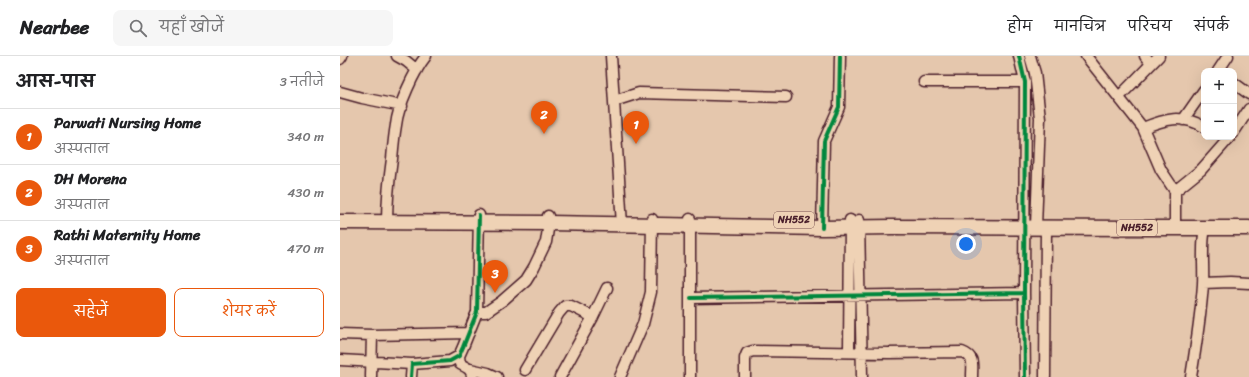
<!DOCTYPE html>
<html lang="hi">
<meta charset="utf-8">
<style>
body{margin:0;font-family:Sriracha,"Playpen Sans Deva",sans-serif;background:#f6f6f6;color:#202124}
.controls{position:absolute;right:12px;top:12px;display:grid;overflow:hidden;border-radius:8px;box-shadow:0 4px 16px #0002}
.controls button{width:36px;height:36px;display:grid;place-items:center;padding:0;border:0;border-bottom:1px solid #e0e0e0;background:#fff;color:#202124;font:20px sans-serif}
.you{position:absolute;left:626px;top:188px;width:14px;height:14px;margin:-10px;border:3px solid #fff;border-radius:50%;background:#1a73e8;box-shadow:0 0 0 6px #1a73e833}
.badge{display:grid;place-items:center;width:26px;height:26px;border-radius:50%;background:#ea580c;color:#fff;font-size:13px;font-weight:700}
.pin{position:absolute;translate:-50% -33px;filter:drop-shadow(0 1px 2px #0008)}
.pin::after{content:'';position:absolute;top:21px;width:14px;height:12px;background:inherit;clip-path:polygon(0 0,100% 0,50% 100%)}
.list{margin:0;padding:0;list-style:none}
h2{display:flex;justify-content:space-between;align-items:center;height:52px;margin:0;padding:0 16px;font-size:17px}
h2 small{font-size:13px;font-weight:400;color:#757577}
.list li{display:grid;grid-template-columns:26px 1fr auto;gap:12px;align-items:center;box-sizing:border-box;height:56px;padding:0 16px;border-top:1px solid #e0e0e0}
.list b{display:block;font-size:15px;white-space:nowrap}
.list p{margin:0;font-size:13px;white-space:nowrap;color:#757577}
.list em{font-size:13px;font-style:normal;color:#757577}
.actions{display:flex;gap:8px;padding:12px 16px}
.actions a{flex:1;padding:9px 0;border:1px solid #ea580c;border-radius:8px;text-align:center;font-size:14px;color:#ea580c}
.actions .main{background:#ea580c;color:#fff}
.icon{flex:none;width:22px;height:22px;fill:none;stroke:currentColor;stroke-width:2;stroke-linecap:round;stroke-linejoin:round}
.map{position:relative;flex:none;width:909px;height:321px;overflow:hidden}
header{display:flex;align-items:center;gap:24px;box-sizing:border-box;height:56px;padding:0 20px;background:#fff;border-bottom:1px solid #e0e0e0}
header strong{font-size:19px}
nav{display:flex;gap:22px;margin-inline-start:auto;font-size:14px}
.search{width:280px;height:36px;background:#f6f6f6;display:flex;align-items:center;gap:10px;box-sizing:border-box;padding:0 14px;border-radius:8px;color:#757577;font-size:15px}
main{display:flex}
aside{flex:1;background:#fff}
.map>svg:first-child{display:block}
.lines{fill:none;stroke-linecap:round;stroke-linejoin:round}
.minor-casing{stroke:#4a1f2b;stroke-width:13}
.highway-casing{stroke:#4a1f2b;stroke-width:17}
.minor{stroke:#efd2b5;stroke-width:10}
.highway{stroke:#efd2b5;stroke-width:14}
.cycleway-casing{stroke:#efd2b5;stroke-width:6}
.cycleway{stroke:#00873e;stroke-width:4}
.labels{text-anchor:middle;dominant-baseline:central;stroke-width:3.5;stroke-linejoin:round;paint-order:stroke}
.shield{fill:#efd2b5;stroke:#7c5554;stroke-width:1}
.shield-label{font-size:10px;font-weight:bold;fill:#4a1f2b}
</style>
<header>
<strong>Nearbee</strong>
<div class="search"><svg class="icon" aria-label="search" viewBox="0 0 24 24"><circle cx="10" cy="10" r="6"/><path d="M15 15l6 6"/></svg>यहाँ खोजें</div>
<nav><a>होम</a><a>मानचित्र</a><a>परिचय</a><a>संपर्क</a></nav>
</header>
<main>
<aside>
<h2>आस-पास<small>3 नतीजे</small></h2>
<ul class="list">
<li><span class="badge">1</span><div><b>Parwati Nursing Home</b><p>अस्पताल</p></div><em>340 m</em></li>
<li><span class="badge">2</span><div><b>DH Morena</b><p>अस्पताल</p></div><em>430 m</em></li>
<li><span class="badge">3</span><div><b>Rathi Maternity Home</b><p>अस्पताल</p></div><em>470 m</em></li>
</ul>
<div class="actions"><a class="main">सहेजें</a><a>शेयर करें</a></div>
</aside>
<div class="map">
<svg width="909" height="321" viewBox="0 0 909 321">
<rect width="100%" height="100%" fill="#e5c7ad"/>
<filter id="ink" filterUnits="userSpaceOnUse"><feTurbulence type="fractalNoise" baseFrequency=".025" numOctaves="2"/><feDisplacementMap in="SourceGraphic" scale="8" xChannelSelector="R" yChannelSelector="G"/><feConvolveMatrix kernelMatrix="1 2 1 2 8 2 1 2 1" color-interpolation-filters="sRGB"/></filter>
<g filter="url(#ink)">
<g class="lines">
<g class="minor-casing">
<path id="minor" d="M 57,0 L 66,5 L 77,14
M 271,0 L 282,169
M 679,0 L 685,26 L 684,237 L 685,321
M 690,0 L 695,17 L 700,62 L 696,171
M 746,0 L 803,72
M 805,0 L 811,8
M 0,3 L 2,0
M 878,15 L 888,0
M 584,26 L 685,26
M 894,27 L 909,38
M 0,36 L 22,42 L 62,50
M 779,41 L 819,0
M 274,45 L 299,37 L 446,41
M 843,64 L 864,34
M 894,76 L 909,53
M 835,135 L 821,114 L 803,72 C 825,63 842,58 864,71
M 350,163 L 350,321
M 519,164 L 522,321
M 47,167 C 47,145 49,124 52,103 C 53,92 54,80 56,69 C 58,50 74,15 86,0
M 482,172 L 484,85 L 499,51 L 500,0
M 835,172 L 835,135 L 861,114 L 890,81
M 863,227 L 890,226 L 909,227
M 351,242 L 684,237
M 137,256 L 146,256 L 162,245 L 186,224 L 194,211 L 206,186 L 209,167 L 208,160
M 0,278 L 32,279 L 129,277
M 509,296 L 510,164
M 119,300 L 120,308 C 126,311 132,313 132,321
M 0,304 L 72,308
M 130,313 L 148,317 L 157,321
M 185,314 L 219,257 L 225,250 L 231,250 L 253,261
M 31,321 L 32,279
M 71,321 L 72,308 L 110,305 L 119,300 L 123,291 L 137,256 L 139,159
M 220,321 L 253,261 L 267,232
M 280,321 L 303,268 L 311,236 L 312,163
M 405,321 L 405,302 L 407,297 L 413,295 L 549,297 L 622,296 C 635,301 632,308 632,321
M 705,321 L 706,171
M 851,321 C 856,290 861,259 863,228 C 864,209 861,190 865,172"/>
</g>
<g class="highway-casing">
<path id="highway" d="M 0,166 L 209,167 L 482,172 L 552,171 L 807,172 L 909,172"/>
</g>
<use href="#minor" class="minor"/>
<use href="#highway" class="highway"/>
<g class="cycleway-casing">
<path id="cycleway" d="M 679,0 L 685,26 L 684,237 L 685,321
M 482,172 L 484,85 L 499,51 L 500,0
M 351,242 L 684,237
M 71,321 L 72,308 L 110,305 L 119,300 L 123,291 L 137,256 L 139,159"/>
</g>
<use href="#cycleway" class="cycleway"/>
</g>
</g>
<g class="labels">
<g class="shield">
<rect x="434" y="156" width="40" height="16" rx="3"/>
<rect x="777" y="164" width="40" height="16" rx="3"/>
</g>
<g class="shield-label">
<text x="454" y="164">NH552</text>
<text x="797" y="172">NH552</text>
</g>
</g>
</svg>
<div class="controls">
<button>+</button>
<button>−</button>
</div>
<div class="you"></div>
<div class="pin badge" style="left:296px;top:88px">1</div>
<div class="pin badge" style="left:204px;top:78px">2</div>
<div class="pin badge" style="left:155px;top:237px">3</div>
</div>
</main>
